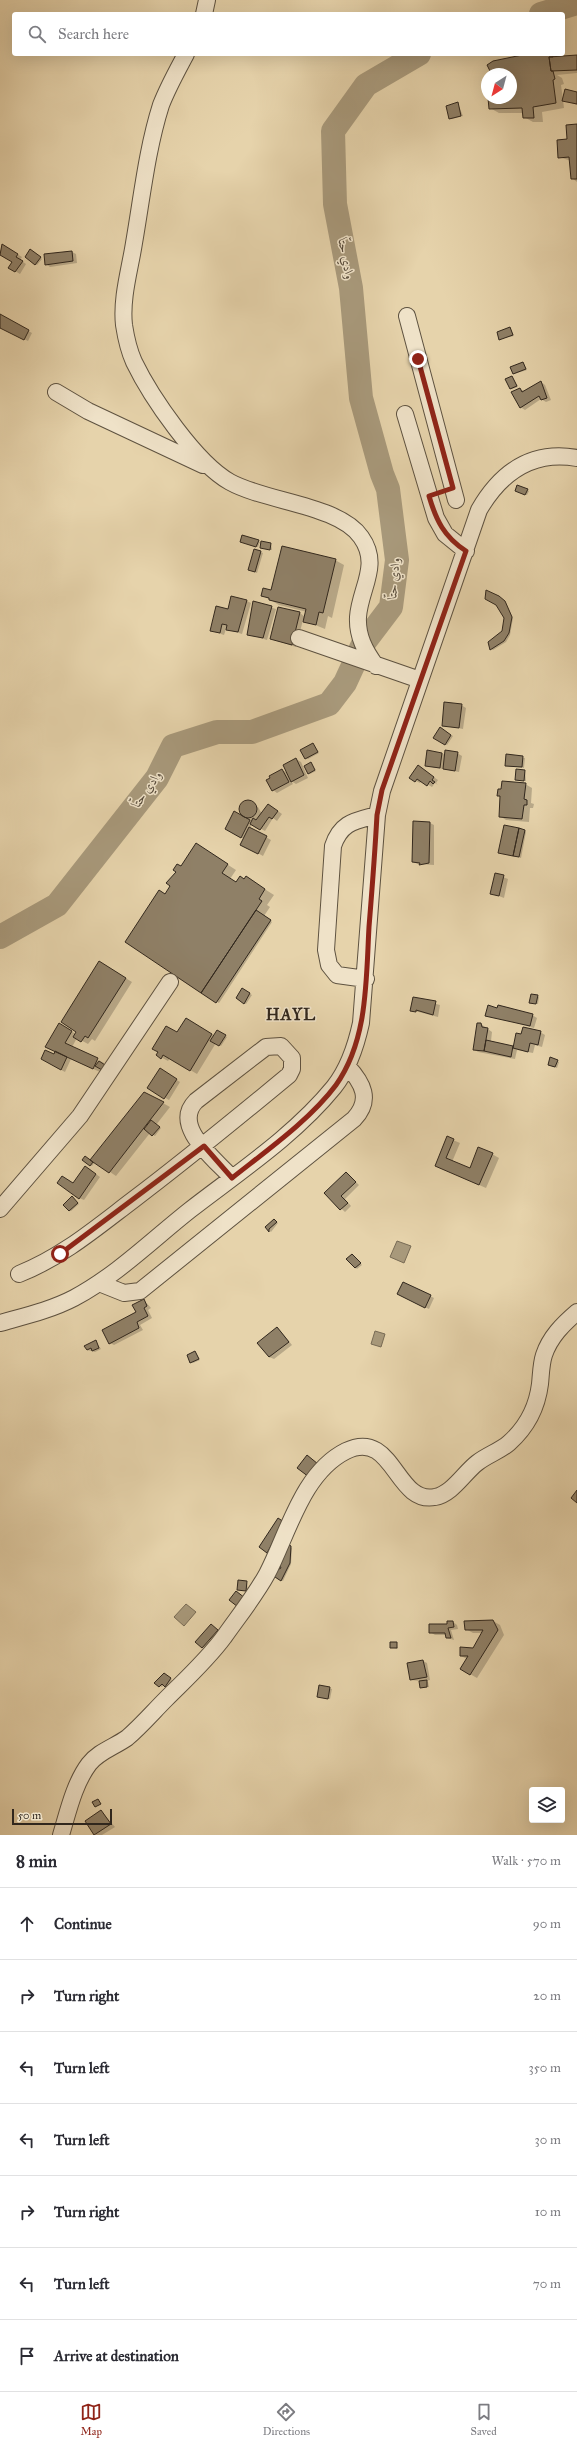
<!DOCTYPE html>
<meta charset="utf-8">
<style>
body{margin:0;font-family:"IM FELL Great Primer",Amiri,serif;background:#f2f2f3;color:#2b2b33}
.controls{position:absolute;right:12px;bottom:12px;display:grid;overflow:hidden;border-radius:4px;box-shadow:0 4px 16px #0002}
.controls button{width:36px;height:36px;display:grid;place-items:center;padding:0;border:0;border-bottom:1px solid #e1e1e2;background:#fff;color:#2b2b33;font:20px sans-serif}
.compass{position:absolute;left:481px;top:68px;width:36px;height:36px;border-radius:50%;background:#fff;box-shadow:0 4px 16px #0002;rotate:216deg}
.scale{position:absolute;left:12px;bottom:10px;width:100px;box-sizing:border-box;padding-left:4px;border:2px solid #31271d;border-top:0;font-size:11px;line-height:14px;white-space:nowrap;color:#31271d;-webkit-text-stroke:3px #efe2c8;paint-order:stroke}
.stop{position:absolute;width:12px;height:12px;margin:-9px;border:3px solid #8f2418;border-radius:50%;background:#fff}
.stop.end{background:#8f2418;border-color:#fff;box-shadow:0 1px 4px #0008}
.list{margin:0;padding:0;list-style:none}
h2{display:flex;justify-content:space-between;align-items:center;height:52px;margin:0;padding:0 16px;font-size:17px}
h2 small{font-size:13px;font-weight:400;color:#7c7c81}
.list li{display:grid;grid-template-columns:26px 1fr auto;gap:12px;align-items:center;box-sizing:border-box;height:72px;padding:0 16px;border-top:1px solid #e1e1e2}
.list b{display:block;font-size:15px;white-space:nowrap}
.list em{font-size:13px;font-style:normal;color:#7c7c81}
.icon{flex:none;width:22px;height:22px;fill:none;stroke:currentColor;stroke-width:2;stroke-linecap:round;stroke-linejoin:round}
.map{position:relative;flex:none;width:577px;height:1835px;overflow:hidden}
.search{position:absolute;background:#fff;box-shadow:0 4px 16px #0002;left:12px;right:12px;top:12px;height:44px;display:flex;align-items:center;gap:10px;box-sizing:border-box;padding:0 14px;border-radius:4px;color:#7c7c81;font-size:15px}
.sheet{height:556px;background:#fff}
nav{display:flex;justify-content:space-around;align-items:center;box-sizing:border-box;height:56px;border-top:1px solid #e1e1e2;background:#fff;font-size:11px;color:#7c7c81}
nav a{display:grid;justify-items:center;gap:2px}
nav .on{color:#8f2418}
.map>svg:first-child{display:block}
.water{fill:#a8997b;stroke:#786b55}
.shadow{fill:#0003}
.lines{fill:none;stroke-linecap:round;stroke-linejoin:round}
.river{stroke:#a8997b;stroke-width:24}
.building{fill:#8f8067;stroke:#31271d}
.minor-casing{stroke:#5e5240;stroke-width:18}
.minor{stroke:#efe2c8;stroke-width:16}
.route{stroke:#8f2418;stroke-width:5}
.labels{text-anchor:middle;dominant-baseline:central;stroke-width:3;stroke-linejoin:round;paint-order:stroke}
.water-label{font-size:13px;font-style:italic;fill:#554939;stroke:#efe2c8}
.district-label{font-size:16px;font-weight:bold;letter-spacing:1px;fill:#31271d;stroke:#efe2c8}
</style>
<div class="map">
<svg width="577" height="1835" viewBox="0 0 577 1835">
<rect width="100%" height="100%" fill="#e6d3ab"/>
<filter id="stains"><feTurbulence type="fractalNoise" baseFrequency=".005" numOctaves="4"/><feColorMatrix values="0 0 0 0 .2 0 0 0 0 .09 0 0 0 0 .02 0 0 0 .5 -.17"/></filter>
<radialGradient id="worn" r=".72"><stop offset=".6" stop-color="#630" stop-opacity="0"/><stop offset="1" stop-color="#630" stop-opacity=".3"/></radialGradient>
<path class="water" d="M 397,1241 L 411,1246 L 404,1263 L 390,1257 Z
M 375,1331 L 385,1334 L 381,1347 L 371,1344 Z
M 186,1604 L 196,1612 L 184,1626 L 174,1617 Z"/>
<path class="shadow" d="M 534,54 L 558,54 L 561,57 L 577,56 L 577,73 L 557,75 L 562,78 L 564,84 L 561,85 L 563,100 L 577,93 L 577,105 L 563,100 L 564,108 L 542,112 L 543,122 L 533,122 L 524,117 L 524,113 L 499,113 L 490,108 L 489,98 L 511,98 L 511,74 L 492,72 Z
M 458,104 L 463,116 L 452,119 L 450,118 Z
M 577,125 L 577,182 L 572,178 L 571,161 L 559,157 Z
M 2,245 L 22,257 L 20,260 L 26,264 L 20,274 L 10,268 L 13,262 L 0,254 Z
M 32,252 L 42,259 L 37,265 L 35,264 Z
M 72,252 L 76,254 L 77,263 L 50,267 L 46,264 Z
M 0,315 L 32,333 L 28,341 L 0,327 Z
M 510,328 L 514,336 L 500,339 Z
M 523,363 L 527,370 L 514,374 Z
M 512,377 L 518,387 L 512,389 L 511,388 Z
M 541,382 L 545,385 L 551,400 L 546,402 L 541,399 L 525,410 L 520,407 L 520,389 L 524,391 Z
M 527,490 L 529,491 L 527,495 L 518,492 Z
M 258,541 L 260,542 L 258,547 L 243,542 Z
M 271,544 L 272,550 L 263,548 Z
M 255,550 L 263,553 L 257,573 L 251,571 Z
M 335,560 L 344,565 L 332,618 L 328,616 L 325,629 L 303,620 L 296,647 L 271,639 L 300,613 L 305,617 L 307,612 L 279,605 L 262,595 Z
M 501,598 L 506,603 L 513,618 L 510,635 L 506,642 L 493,650 L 491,649 L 503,631 L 505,618 Z
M 247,601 L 251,603 L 242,634 L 226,629 L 224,635 L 212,631 L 229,610 Z
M 253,602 L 276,609 L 267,640 L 248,634 Z
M 461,705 L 466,708 L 463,729 L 443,725 Z
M 440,729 L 453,736 L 447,745 L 435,737 Z
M 313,744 L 319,753 L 308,759 L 306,758 Z
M 442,753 L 446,756 L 457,753 L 462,756 L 459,772 L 426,766 Z
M 507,755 L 525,758 L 524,768 L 508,766 Z
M 296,759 L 301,762 L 308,778 L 296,784 L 291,781 L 293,784 L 277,793 L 273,790 L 282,770 L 288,773 Z
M 311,764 L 316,771 L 310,774 L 308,773 Z
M 422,769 L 438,780 L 436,783 L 438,785 L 435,783 L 432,787 L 422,781 L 420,783 L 416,781 Z
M 525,771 L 526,781 L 516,779 Z
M 525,784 L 532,788 L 531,803 L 534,804 L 533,808 L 530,808 L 529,822 L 506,820 L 500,816 L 501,797 L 498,796 Z
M 243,803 L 258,807 L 262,814 L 272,807 L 282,814 L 277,821 L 273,818 L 265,831 L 252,824 L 250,828 L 271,840 L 263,856 L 241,844 L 244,839 L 226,829 L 241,815 Z
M 414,822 L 430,823 L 434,825 L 434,865 L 418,864 L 413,862 Z
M 525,830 L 526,832 L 521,858 L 499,852 Z
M 205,850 L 236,870 L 230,879 L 236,883 L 245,880 L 255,883 L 274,895 L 267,905 L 270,907 L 264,916 L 272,922 L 219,1003 L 126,942 L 166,895 L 181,867 Z
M 495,874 L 508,879 L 504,898 L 491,893 Z
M 99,962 L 132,982 L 95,1041 L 92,1039 L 88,1044 L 77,1038 L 72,1047 L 104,1063 L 100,1072 L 71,1059 L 65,1072 L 50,1064 L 54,1056 L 59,1024 L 76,1034 Z
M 242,989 L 252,995 L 246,1004 L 237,998 Z
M 537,996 L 539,997 L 538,1004 L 532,1003 Z
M 414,998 L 440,1005 L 438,1017 L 411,1010 Z
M 498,1009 L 532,1015 L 537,1018 L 534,1028 L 487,1015 Z
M 186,1019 L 215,1036 L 217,1032 L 227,1037 L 221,1046 L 216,1043 L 197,1074 L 170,1058 L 168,1061 L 157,1055 L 178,1034 Z
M 481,1024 L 492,1032 L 491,1041 L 514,1047 L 522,1035 L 540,1032 L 545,1035 L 542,1047 L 535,1045 L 533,1053 L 517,1050 L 515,1059 L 478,1052 L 474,1049 Z
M 557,1061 L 559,1062 L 557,1068 L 551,1066 Z
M 160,1070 L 180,1082 L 169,1100 L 149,1088 Z
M 145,1093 L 170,1107 L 156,1125 L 161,1128 L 155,1136 L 150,1133 L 116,1176 L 95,1162 L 92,1166 L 90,1165 L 91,1161 L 123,1118 L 125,1119 Z
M 453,1140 L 460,1143 L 452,1162 L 470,1169 L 492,1154 L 499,1158 L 486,1188 L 436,1166 Z
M 90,1170 L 100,1177 L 84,1200 L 79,1198 L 73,1184 Z
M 347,1173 L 359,1185 L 345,1199 L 351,1206 L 345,1212 L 325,1193 Z
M 74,1199 L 79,1204 L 71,1211 L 69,1210 Z
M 274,1220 L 278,1223 L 271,1232 L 266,1227 Z
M 354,1256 L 362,1265 L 357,1269 L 348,1259 Z
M 402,1296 L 430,1296 L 434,1298 L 429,1309 Z
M 144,1300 L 151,1308 L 148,1310 L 152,1318 L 140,1325 L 143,1330 L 114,1345 L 110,1343 L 137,1313 Z
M 278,1328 L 292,1345 L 274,1359 L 269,1357 Z
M 96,1342 L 101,1349 L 95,1352 L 87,1350 Z
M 195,1353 L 200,1360 L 193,1363 L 191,1362 Z
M 286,1544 L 292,1548 L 291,1564 L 283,1581 L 273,1574 L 281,1571 Z
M 247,1582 L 248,1592 L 238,1589 Z
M 493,1621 L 500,1625 L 504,1635 L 477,1678 L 470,1674 L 467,1659 L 461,1656 L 473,1649 L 483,1633 L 473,1633 L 466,1629 Z
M 453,1622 L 457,1625 L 458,1629 L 451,1630 L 454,1640 L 447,1638 L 447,1635 L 435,1635 L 430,1632 Z
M 211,1625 L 222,1633 L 207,1650 L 203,1647 Z
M 396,1643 L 398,1649 L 391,1647 Z
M 423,1661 L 427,1663 L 430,1680 L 425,1681 L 428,1682 L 429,1687 L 422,1688 L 420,1681 L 411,1680 Z
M 166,1675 L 172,1680 L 167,1687 L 164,1684 L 162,1687 L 160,1686 Z
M 320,1686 L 332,1689 L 330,1699 L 319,1697 Z
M 101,1811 L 115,1827 L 102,1835 L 96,1835 L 86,1821 Z"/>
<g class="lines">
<path class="river" d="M 541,14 L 577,3
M 0,937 L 57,905 L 157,778 L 173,746 L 217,732 L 252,732 L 329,704 L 345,683 L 363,644 L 391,607 L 397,560 L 388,489 L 382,474 L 361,398 L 351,288 L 335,204 L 333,131 L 366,85 L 419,54"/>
</g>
<path class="building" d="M 527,54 L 553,54 L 553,57 L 549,57 L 551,71 L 553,71 L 555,79 L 553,80 L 556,103 L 533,107 L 534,118 L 523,118 L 522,108 L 489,109 L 488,98 L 511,98 L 511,74 L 497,74 L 496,71 L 491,73 L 487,65 L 493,61 Z
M 577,55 L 577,70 L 551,71 L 549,57 Z
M 565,89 L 577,92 L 577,104 L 562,101 Z
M 458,102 L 461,116 L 449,119 L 446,106 Z
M 577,124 L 577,179 L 571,179 L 569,157 L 558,158 L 557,140 L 567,139 L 566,125 Z
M 2,244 L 18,254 L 16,257 L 23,261 L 15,272 L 8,268 L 12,262 L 0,255 Z
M 30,249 L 41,257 L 35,265 L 25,257 Z
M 72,251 L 73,261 L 45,265 L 44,254 Z
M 0,314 L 29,330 L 24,340 L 0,328 Z
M 510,327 L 513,335 L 499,340 L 497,332 Z
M 523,362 L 526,369 L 513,374 L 510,367 Z
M 512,376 L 517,386 L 510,389 L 505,379 Z
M 541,381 L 547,398 L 541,400 L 539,396 L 520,408 L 511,392 L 520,388 L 522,392 Z
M 517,485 L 528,489 L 525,495 L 515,491 Z
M 242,535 L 259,540 L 256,547 L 240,542 Z
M 261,541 L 271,543 L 270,550 L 260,548 Z
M 282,546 L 336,559 L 323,613 L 319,612 L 316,625 L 303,622 L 306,609 L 269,600 L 269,598 L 261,596 L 263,588 L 271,590 Z
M 254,549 L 261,551 L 255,572 L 248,570 Z
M 486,590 L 499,596 L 505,601 L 512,617 L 509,633 L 504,641 L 490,650 L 488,642 L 502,631 L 504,618 L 496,605 L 485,599 Z
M 231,596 L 247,600 L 238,632 L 226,630 L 227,625 L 222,624 L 220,633 L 210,631 L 216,606 L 228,609 Z
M 253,601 L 272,606 L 263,638 L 247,635 Z
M 278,607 L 300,612 L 292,645 L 270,639 Z
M 444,702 L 462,704 L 459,728 L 442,726 Z
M 440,727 L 451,735 L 445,745 L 433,738 Z
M 313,743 L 318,752 L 305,759 L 300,750 Z
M 427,750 L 442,753 L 440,768 L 425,766 Z
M 445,750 L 458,752 L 455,771 L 443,769 Z
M 506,754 L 523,756 L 522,767 L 505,766 Z
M 296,758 L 304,775 L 291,782 L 283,765 Z
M 311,762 L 315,770 L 308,774 L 304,766 Z
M 418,765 L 434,777 L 432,780 L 435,782 L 433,784 L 430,781 L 427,786 L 417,779 L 415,782 L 409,778 Z
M 282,769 L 289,782 L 272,791 L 266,780 L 270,778 L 269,776 Z
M 516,769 L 525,770 L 524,781 L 515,780 Z
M 502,781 L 526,783 L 524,799 L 527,800 L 527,805 L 524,805 L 522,819 L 499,817 L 500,796 L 497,796 L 498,789 L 501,789 Z
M239 809a9 9 0 1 1 18 0a9 9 0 1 1-18 0Z
M 268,804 L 278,811 L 272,819 L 269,817 L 260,830 L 250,824 L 253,818 L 256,820 Z
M 234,811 L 250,820 L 241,838 L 225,829 Z
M 413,821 L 430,822 L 429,863 L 419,865 L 420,863 L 412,862 Z
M 504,825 L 519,828 L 513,856 L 498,853 Z
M 249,827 L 267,836 L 258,854 L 240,845 Z
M 519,828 L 525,830 L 519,857 L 513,856 Z
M 196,843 L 228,864 L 222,873 L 236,882 L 240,876 L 244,879 L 246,876 L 265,889 L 259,899 L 262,901 L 201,993 L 125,942 L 159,890 L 165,894 L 170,886 L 166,883 L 176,872 L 173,870 L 177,864 L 181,866 Z
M 495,873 L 504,875 L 499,896 L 490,894 Z
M 256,910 L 271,920 L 216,1003 L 201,993 Z
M 99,961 L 126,978 L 88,1038 L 85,1036 L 81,1042 L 73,1037 L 76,1032 L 61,1022 Z
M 242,988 L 250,993 L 244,1004 L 236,998 Z
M 531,994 L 538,995 L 536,1004 L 529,1003 Z
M 413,997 L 436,1001 L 433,1015 L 416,1010 L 416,1012 L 410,1011 Z
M 488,1005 L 497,1008 L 498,1005 L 533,1014 L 530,1026 L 485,1016 Z
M 186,1018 L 212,1034 L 190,1071 L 163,1055 L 161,1059 L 156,1055 L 158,1052 L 152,1049 L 166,1026 L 177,1032 Z
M 59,1023 L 72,1031 L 65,1043 L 98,1058 L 93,1069 L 45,1047 Z
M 477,1023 L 481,1023 L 482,1027 L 488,1028 L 484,1051 L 473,1050 Z
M 523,1027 L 541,1031 L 538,1045 L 530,1043 L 528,1052 L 513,1048 L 516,1033 L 521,1034 Z
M 217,1030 L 226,1035 L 219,1046 L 210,1041 Z
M 486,1040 L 513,1046 L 511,1057 L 484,1051 Z
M 45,1050 L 54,1054 L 55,1051 L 67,1057 L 61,1070 L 41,1059 Z
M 550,1057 L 558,1060 L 555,1067 L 548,1065 Z
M 99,1061 L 105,1065 L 102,1070 L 95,1066 Z
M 160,1068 L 177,1079 L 164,1099 L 147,1088 Z
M 144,1092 L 164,1102 L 109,1173 L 90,1160 Z
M 151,1120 L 160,1127 L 152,1136 L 144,1129 Z
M 447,1136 L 454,1139 L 446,1158 L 470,1168 L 478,1147 L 493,1153 L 479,1185 L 435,1166 Z
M 85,1156 L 93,1162 L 90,1166 L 82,1160 Z
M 85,1166 L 96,1174 L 79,1199 L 57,1183 L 62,1176 L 73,1183 Z
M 346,1172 L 356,1182 L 341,1196 L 348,1203 L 340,1210 L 324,1193 Z
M 72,1196 L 78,1203 L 69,1211 L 63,1205 Z
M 274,1219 L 277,1222 L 269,1229 L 269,1232 L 265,1227 Z
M 352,1254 L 361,1263 L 355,1268 L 346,1259 Z
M 403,1282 L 431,1295 L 425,1308 L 397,1294 Z
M 144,1299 L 147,1306 L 144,1308 L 148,1316 L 137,1322 L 139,1328 L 109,1344 L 102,1330 L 136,1312 L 132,1305 Z
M 277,1327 L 289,1342 L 269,1357 L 257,1343 Z
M 96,1340 L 99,1348 L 92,1351 L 91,1348 L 87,1350 L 84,1346 Z
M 195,1351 L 199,1359 L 190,1363 L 187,1355 Z
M 307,1455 L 318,1464 L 309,1477 L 297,1468 Z
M 577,1490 L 577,1503 L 571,1498 Z
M 278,1518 L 284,1522 L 267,1553 L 259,1547 Z
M 286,1543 L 291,1546 L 290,1563 L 281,1581 L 272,1575 L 276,1567 L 280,1569 L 281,1567 L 276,1564 Z
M 238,1580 L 247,1581 L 246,1591 L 237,1590 Z
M 236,1591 L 245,1598 L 238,1607 L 229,1600 Z
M 493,1620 L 498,1630 L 470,1675 L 460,1669 L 468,1656 L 460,1656 L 460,1647 L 473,1648 L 483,1630 L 465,1630 L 464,1621 Z
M 447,1621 L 453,1621 L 454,1627 L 448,1628 L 451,1638 L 446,1638 L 445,1633 L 429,1633 L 429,1624 L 447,1624 Z
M 211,1624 L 218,1630 L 202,1648 L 195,1642 Z
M 390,1642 L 397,1642 L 397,1648 L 390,1648 Z
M 423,1660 L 427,1677 L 410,1680 L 407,1663 Z
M 164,1673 L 171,1678 L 165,1687 L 162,1684 L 159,1687 L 154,1683 Z
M 427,1680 L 427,1687 L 420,1688 L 419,1681 Z
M 319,1685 L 330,1687 L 328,1699 L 317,1697 Z
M 98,1799 L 101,1804 L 95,1807 L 92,1802 Z
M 101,1810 L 111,1824 L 94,1835 L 85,1821 Z"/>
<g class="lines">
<g class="minor-casing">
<path id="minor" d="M 204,14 L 207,0
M 186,54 C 177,71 168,87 161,105 C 147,149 142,197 134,243 C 130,269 121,298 124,325 C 126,338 129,351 134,362 C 151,397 196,463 230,482 C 266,502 339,505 361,537 C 381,565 360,588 358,617 C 357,636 365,651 376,666
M 407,316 L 456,500
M 56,392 L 88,411 L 203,465
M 405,414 L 436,518 L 445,534 L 466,551
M 299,638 L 420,680
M 366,979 L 337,975 L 329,965 L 326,950 L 333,846 C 341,822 355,821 377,815
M 0,1209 L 80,1116 L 170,982
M 19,1274 C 62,1257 96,1228 133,1200 C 186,1160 237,1118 289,1075 L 292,1069 L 292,1058 L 281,1046 L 266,1047 L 196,1101 C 171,1126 215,1159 232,1178
M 99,1283 L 124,1293 L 140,1291 L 354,1119 C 372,1100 363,1083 347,1066
M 0,1323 C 25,1316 51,1310 74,1298 C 117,1275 152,1240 190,1210 C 239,1172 295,1135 334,1087 C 349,1068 356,1046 361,1023 L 377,815 L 382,791 L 479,510 C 501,472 532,450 577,458
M 61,1835 C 68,1812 74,1784 89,1764 C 98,1752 114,1747 127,1738 C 141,1726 153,1712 166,1699 C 186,1679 207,1660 224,1637 C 238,1617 255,1596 267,1574 C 288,1534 302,1473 346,1451 C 394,1428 395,1505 435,1497 C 452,1494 464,1473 477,1463 C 487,1455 500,1451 509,1443 C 527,1427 537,1408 540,1384 C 541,1375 541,1364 544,1355 C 550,1337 563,1324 577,1312"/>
</g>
<use href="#minor" class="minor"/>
</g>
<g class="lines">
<path class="route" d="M 60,1254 L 204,1146 L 232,1178 C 266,1151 310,1120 336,1085 C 368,1040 366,980 369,927 C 372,890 375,852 377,815 L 382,790 L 466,551 C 444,537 436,520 429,496 L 453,488 L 418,359"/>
</g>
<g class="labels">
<g class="water-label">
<text transform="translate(346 259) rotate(79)">وادي حتّا</text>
<text transform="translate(394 578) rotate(-85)">وادي حتّا</text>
<text transform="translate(147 789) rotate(-55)">وادي حتّا</text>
</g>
<g class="district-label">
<text x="291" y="1014">HAYL</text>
</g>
</g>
<rect width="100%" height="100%" filter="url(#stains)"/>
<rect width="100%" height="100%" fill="url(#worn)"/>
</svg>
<div class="controls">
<button><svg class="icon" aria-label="layers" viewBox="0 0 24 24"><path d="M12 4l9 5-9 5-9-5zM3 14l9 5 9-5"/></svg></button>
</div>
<svg class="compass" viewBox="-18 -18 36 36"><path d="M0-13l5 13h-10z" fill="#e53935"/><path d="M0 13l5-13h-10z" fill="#7c7c81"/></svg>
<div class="scale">50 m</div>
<div class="stop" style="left:60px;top:1254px"></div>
<div class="stop end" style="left:418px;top:359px"></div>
<div class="search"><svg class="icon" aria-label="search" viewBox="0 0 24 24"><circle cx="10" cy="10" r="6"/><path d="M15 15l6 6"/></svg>Search here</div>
</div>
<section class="sheet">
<h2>8 min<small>Walk · 570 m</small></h2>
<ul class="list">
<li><svg class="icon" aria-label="ahead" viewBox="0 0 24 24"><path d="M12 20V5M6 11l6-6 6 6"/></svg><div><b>Continue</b></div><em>90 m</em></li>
<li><svg class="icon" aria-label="right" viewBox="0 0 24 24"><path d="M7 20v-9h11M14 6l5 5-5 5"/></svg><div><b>Turn right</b></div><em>20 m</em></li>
<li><svg class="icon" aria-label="left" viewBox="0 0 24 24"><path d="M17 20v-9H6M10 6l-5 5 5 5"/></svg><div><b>Turn left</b></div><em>350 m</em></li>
<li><svg class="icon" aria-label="left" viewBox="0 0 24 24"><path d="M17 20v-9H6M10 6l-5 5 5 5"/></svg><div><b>Turn left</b></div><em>30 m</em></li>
<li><svg class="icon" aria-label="right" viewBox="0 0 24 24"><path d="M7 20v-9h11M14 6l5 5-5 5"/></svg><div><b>Turn right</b></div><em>10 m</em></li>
<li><svg class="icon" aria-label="left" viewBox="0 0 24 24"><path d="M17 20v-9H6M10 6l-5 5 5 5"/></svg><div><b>Turn left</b></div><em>70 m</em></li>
<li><svg class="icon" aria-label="arrive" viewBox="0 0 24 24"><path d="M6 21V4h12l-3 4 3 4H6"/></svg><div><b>Arrive at destination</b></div></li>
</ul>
</section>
<nav>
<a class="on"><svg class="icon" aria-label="map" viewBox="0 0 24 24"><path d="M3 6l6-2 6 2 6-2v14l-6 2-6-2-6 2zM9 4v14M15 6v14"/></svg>Map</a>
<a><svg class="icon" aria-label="directions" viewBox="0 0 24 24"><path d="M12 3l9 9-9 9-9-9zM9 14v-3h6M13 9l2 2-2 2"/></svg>Directions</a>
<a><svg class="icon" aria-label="saved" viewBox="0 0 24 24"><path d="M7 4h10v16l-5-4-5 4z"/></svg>Saved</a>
</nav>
